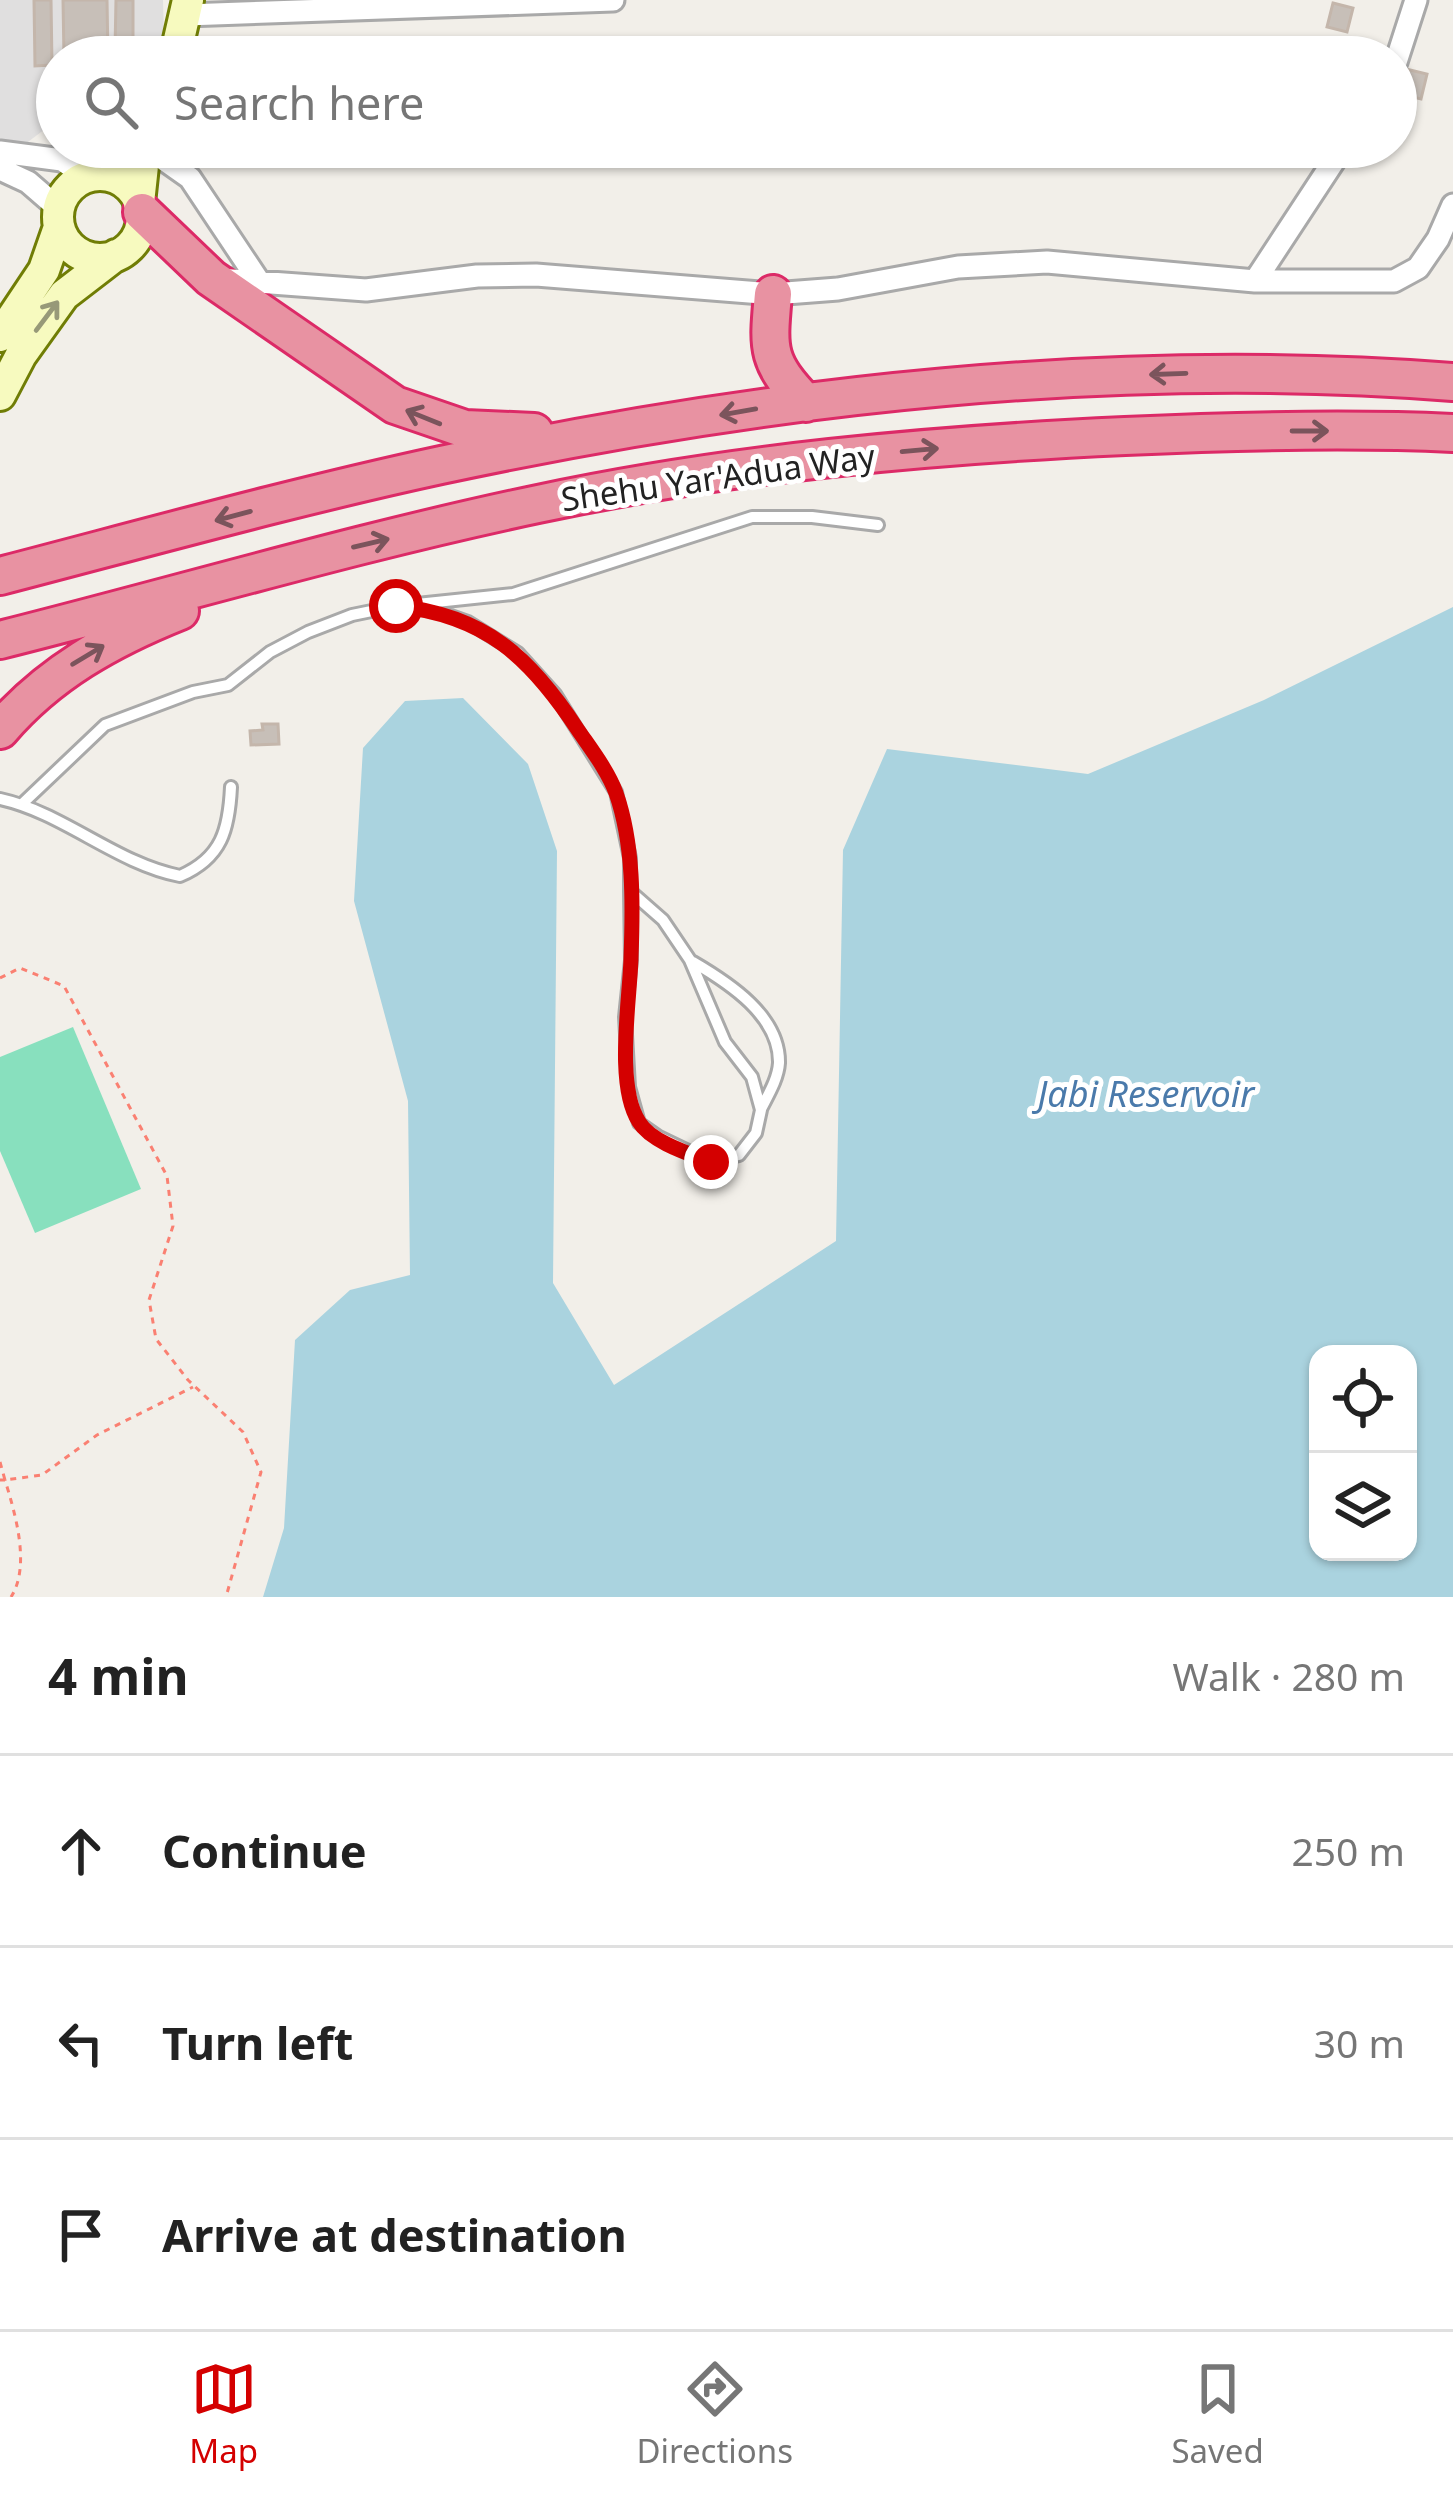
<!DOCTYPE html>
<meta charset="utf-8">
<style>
body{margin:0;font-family:"Noto Sans",sans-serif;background:#f2f2f2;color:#222}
.controls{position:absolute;right:36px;bottom:36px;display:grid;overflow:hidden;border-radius:24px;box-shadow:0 3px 9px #0004}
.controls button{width:108px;height:108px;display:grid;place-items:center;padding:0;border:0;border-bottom:3px solid #e0e0e0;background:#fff;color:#222;font:60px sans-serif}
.stop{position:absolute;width:36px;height:36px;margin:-27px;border:9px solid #d40000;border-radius:50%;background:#fff}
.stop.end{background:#d40000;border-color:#fff;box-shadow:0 3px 12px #0008}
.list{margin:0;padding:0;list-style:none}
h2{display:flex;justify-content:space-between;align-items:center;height:156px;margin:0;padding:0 48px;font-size:51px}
h2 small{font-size:39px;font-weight:400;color:#767676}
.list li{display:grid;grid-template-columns:78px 1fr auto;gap:36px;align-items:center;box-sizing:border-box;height:192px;padding:0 48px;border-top:3px solid #e0e0e0}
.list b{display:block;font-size:45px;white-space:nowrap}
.list em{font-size:39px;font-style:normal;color:#767676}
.icon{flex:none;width:66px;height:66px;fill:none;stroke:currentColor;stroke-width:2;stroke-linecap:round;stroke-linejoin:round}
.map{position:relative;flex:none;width:1453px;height:1597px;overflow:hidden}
.search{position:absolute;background:#fff;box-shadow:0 3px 9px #0004;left:36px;right:36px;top:36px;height:132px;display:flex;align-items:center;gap:30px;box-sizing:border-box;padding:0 42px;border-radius:66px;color:#767676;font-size:45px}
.sheet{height:732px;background:#fff}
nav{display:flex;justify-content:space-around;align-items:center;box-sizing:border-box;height:168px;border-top:3px solid #e0e0e0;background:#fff;font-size:33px;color:#767676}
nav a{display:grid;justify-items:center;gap:6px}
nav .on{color:#d40000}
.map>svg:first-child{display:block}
.residential{fill:#e0dfdf}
.pitch{fill:#88e0be}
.water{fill:#aad3df;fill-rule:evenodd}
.building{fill:#c7bfb8;stroke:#c4b6ab;stroke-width:3}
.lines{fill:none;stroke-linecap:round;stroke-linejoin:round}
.lane-casing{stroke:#a9a9a9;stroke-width:16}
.street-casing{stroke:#a9a9a9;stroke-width:27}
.secondary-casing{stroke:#707d05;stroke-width:36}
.highway-casing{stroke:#dc2a67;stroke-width:42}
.path{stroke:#fa8072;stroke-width:3;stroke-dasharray:6 6;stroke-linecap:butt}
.lane{stroke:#fff;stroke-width:10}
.street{stroke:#fff;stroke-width:21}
.secondary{stroke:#f7fabf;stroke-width:30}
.highway{stroke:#e892a2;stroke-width:36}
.oneway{stroke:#979978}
.oneway2{stroke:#7b545c}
.route{stroke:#d40000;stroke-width:15}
.labels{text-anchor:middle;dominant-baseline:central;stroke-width:10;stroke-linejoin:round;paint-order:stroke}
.street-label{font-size:33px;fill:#222;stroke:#fff}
.water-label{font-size:36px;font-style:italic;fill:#4a7aab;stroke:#fff}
</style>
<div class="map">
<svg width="1453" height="1597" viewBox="0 0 1453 1597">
<rect width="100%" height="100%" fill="#f2efe9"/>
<path class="residential" d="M 0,0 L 163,0 L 164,38 L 139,57 L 57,57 L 57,120 L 0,163 Z"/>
<path class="pitch" d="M 73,1027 L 141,1189 L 35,1233 L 0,1151 L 0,1057 Z"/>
<path class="water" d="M 1453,607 L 1453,1597 L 263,1597 L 284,1528 L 295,1340 L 350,1290 L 410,1275 L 408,1101 L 354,901 L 363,748 L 405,701 L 463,698 L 528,764 L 557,851 L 553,1283 L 614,1385 L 836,1241 L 843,850 L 887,749 L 1088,774 L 1264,700 ZM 1318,1354 L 1408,1354 L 1408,1552 L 1318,1552 Z"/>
<path class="building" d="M 34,0 L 51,0 L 52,65 L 35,66 Z
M 63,0 L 107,0 L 108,57 L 64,57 Z
M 116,0 L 133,0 L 133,49 L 115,49 Z
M 1333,3 L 1353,8 L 1347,32 L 1327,27 Z
M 1406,69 L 1427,74 L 1421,99 L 1400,94 Z
M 262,724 L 278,724 L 279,744 L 251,745 L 250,731 L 263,730 Z"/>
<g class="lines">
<g class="lane-casing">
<path id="lane" d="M 417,604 L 513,594 L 752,517 L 812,517 L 878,525
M 0,799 C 64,813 115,863 180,876 C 222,858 229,829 231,787
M 22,804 L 105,725 L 193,692 L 228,685 L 270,652 L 308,632 L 352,615 L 396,606 L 434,610 L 468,622 L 518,653 L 555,694 L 616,792 L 630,858 L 630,891 L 631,960 L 625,1017 L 629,1087 L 639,1123 L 659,1137 L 711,1162 L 739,1155 L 756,1133 L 761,1110 L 752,1077 L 725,1042 L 690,960 L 663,920 L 630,891
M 693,962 C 729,983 780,1016 779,1063 C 778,1079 768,1095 761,1109"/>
</g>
<g class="street-casing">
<path id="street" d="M 186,15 L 613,0
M 1396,62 L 1416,0
M 146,147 L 190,178 L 258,280
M 0,152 L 62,160 L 86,177
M 0,169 L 28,182 L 58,208
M 218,279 L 366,290 L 477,276 L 536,275 L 773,294 L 838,289 L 958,267 L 1047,262 L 1255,281 L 1394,281 L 1418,268 L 1438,239 L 1453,205
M 1255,281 L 1343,147"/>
</g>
<g class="secondary-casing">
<path id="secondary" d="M 175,57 L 188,0
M58 217a42 42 0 1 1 84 0a42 42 0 1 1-84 0Z
M 139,203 L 145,147
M 0,336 L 44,270 L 59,227
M 0,395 L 21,355 L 64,295 L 116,255"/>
</g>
<g class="highway-casing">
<path id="highway" d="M 142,212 L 211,278 L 395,405 L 465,429 L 534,432
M 773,294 C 768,350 766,361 806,403
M 0,576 C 146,538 293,497 441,465 C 773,394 1114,356 1453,382
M 0,640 C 179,595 357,542 538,504 C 730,463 930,445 1125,436 C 1234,431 1344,428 1453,433
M 0,730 C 49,673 110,639 180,611"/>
</g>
<path class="path" d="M 0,978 L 20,968 L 64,986 L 167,1176 L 173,1226 L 149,1300 L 156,1339 L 188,1380 L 243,1432 L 261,1472 L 226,1597
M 0,1462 L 5,1480 L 42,1475 L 97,1435 L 193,1387
M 0,1480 L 5,1480 C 15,1513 31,1566 11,1597"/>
<use href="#lane" class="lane"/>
<use href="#street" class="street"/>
<use href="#secondary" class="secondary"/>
<use href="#highway" class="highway"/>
</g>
<defs><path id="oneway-shaft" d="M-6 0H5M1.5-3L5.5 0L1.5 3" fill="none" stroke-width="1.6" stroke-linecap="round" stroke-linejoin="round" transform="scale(3)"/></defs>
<use class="oneway" href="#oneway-shaft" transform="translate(47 316) rotate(-53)"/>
<g class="oneway2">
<use href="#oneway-shaft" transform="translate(1168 374) rotate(178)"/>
<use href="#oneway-shaft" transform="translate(738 412) rotate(170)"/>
<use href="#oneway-shaft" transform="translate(423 417) rotate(-158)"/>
<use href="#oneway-shaft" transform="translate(1310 431)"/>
<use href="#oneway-shaft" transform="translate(920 450) rotate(-5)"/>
<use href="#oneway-shaft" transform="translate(233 516) rotate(165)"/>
<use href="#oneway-shaft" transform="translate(371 543) rotate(-13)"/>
<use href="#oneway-shaft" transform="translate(88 655) rotate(-31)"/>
</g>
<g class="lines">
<path class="route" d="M 396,606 C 485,615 530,657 578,730 C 591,749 608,771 616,793 C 634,844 633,905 631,958 C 630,999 615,1085 639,1122 C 651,1142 690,1154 711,1162"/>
</g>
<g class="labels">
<g class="street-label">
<text transform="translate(718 477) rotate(-8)">Shehu Yar'Adua Way</text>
</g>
<g class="water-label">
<text x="1146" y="1093">Jabi Reservoir</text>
</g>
</g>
</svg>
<div class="controls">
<button><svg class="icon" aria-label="locate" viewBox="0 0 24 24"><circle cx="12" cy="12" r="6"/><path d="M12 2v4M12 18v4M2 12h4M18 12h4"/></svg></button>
<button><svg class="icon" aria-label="layers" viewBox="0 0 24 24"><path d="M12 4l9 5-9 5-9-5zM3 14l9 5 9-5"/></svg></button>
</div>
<div class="stop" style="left:396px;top:606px"></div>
<div class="stop end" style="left:711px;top:1162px"></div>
<div class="search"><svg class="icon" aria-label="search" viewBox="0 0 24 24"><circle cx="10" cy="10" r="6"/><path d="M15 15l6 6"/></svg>Search here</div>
</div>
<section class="sheet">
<h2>4 min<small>Walk · 280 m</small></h2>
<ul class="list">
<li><svg class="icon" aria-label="ahead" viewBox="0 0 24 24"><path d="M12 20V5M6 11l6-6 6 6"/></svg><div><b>Continue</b></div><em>250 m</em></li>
<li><svg class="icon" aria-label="left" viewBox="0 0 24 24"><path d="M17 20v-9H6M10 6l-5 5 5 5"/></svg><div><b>Turn left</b></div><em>30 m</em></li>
<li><svg class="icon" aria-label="arrive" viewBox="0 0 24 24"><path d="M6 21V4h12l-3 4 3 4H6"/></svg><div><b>Arrive at destination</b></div></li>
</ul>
</section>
<nav>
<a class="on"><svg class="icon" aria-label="map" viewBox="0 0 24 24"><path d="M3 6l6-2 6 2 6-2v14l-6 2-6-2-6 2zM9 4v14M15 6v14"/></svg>Map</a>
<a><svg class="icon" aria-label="directions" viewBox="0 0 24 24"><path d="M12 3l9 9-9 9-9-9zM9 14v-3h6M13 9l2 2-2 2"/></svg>Directions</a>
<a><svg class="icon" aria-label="saved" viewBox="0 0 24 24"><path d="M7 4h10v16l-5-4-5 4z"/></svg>Saved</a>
</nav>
